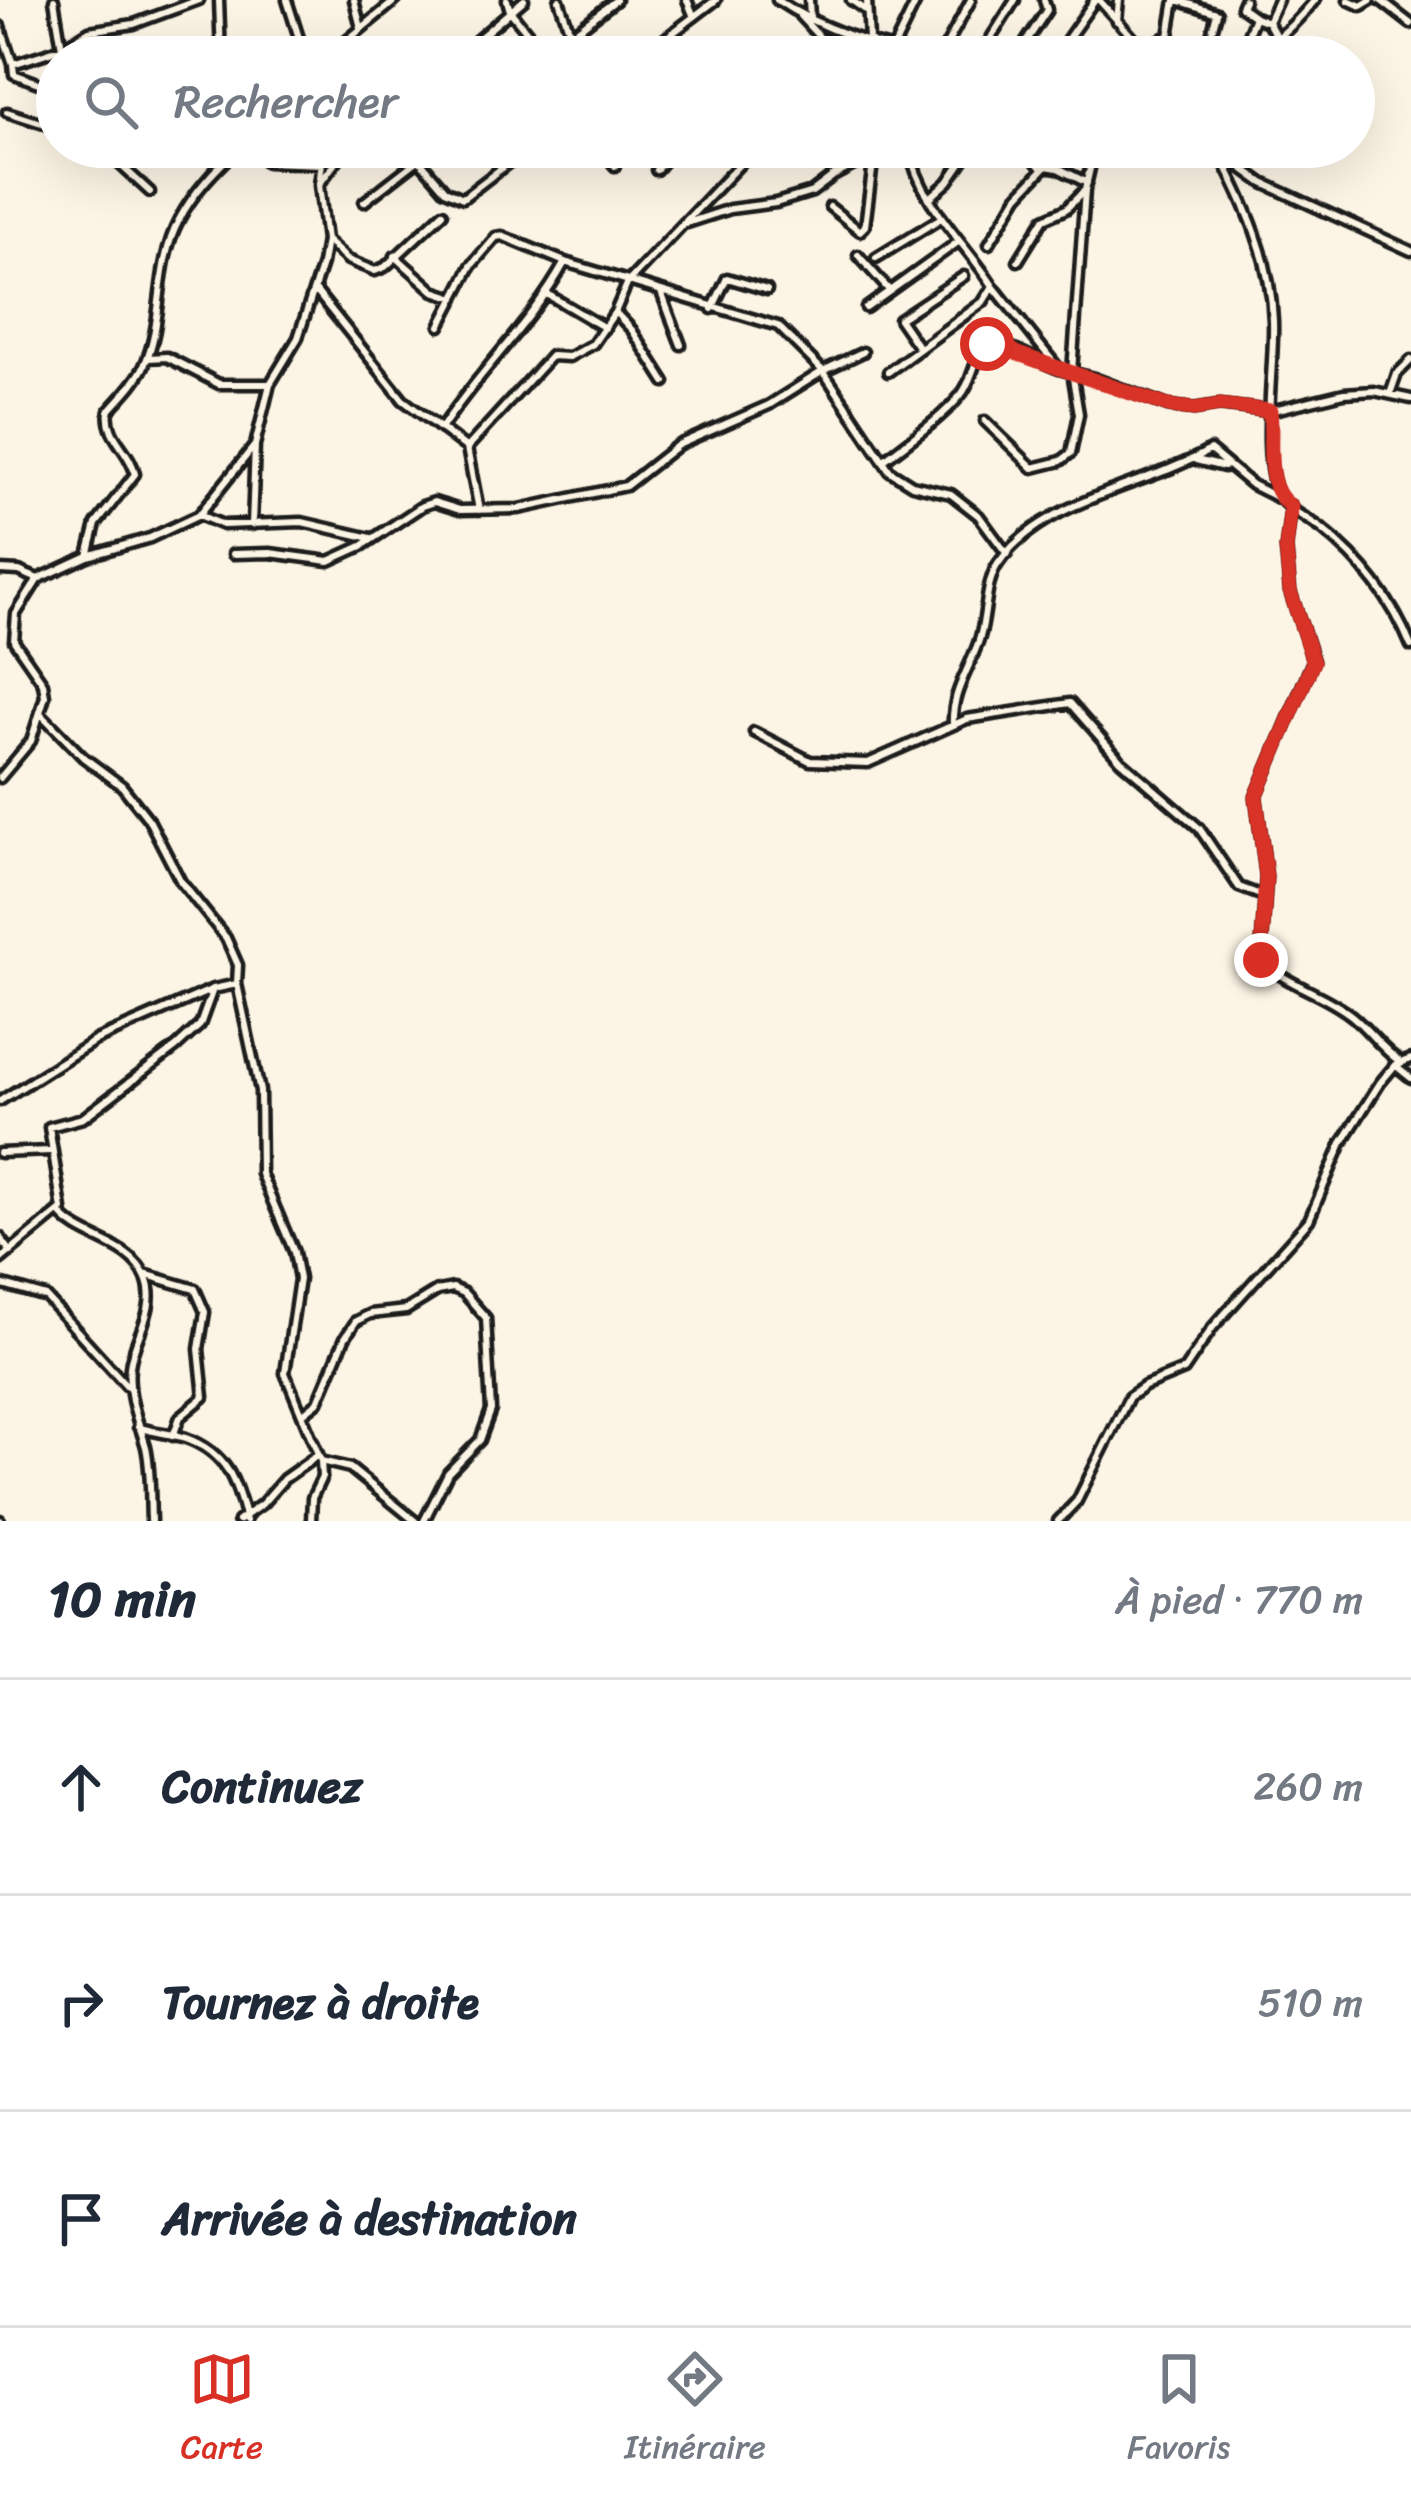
<!DOCTYPE html>
<html lang="fr">
<meta charset="utf-8">
<style>
body{margin:0;font-family:Sriracha,sans-serif;background:#f2f2f3;color:#1f2937}
.stop{position:absolute;width:36px;height:36px;margin:-27px;border:9px solid #d93025;border-radius:50%;background:#fff}
.stop.end{background:#d93025;border-color:#fff;box-shadow:0 3px 12px #0008}
.list{margin:0;padding:0;list-style:none}
h2{display:flex;justify-content:space-between;align-items:center;height:156px;margin:0;padding:0 48px;font-size:51px}
h2 small{font-size:39px;font-weight:400;color:#747a83}
.list li{display:grid;grid-template-columns:78px 1fr auto;gap:36px;align-items:center;box-sizing:border-box;height:216px;padding:0 48px;border-top:3px solid #e0e1e3}
.list b{display:block;font-size:45px;white-space:nowrap}
.list em{font-size:39px;font-style:normal;color:#747a83}
.icon{flex:none;width:66px;height:66px;fill:none;stroke:currentColor;stroke-width:2;stroke-linecap:round;stroke-linejoin:round}
.map{position:relative;flex:none;width:1411px;height:1521px;overflow:hidden}
.search{position:absolute;background:#fff;box-shadow:0 12px 48px #0002;left:36px;right:36px;top:36px;height:132px;display:flex;align-items:center;gap:30px;box-sizing:border-box;padding:0 42px;border-radius:66px;color:#747a83;font-size:45px}
.sheet{height:804px;background:#fff}
nav{display:flex;justify-content:space-around;align-items:center;box-sizing:border-box;height:168px;border-top:3px solid #e0e1e3;background:#fff;font-size:33px;color:#747a83}
nav a{display:grid;justify-items:center;gap:6px}
nav .on{color:#d93025}
.map>svg:first-child{display:block}
.lines{fill:none;stroke-linecap:round;stroke-linejoin:round}
.minor-casing{stroke:#1c1c1c;stroke-width:15}
.minor{stroke:#fcf5e5;stroke-width:6}
.route{stroke:#d93025;stroke-width:15}
</style>
<div class="map">
<svg width="1411" height="1521" viewBox="0 0 1411 1521">
<rect width="100%" height="100%" fill="#fcf5e5"/>
<filter id="ink" filterUnits="userSpaceOnUse"><feTurbulence type="fractalNoise" baseFrequency=".00833" numOctaves="2"/><feDisplacementMap in="SourceGraphic" scale="24" xChannelSelector="R" yChannelSelector="G"/><feConvolveMatrix kernelMatrix="1 2 1 2 8 2 1 2 1" color-interpolation-filters="sRGB"/></filter>
<g filter="url(#ink)">
<g class="lines">
<g class="minor-casing">
<path id="minor" d="M 54,0 L 62,48
M 219,0 L 221,57
M 287,0 L 305,57
M 354,0 L 361,28
M 507,0 L 510,11 L 545,54
M 559,0 L 571,35 L 592,57
M 687,0 L 694,17
M 777,0 C 821,30 876,46 927,57
M 809,0 L 810,18
M 851,0 L 867,11
M 867,0 L 869,41
M 1099,0 L 1150,57
M 1175,0 L 1169,36 L 1177,57
M 1177,0 L 1217,13 L 1205,57
M 1348,0 L 1361,6 L 1371,0
M 1380,0 L 1411,24
M 800,16 L 838,57
M 1255,17 L 1268,22 L 1278,40
M 1117,21 L 1119,0
M 1268,22 L 1278,0
M 0,26 L 13,64 L 62,48 L 89,31 L 134,24 L 199,0
M 668,36 L 691,57
M 1145,46 L 1169,36
M 892,51 L 917,0
M 327,57 L 396,0
M 457,57 L 524,0
M 543,57 L 616,0
M 641,57 L 716,0
M 724,57 L 725,56
M 869,57 L 872,42
M 940,57 L 971,0
M 979,57 L 1015,0
M 1016,57 L 1047,10 L 1044,0
M 1055,57 L 1095,0
M 1113,57 L 1128,33
M 1239,57 L 1255,17 L 1241,7 L 1244,0
M 1240,57 C 1274,46 1292,27 1315,0
M 13,64 L 14,74 L 57,90
M 7,112 L 57,128
M 101,147 L 150,192
M 247,147 L 267,162 L 322,164
M 408,147 L 445,190 L 463,198 L 529,147
M 600,147 L 615,166
M 1025,147 L 1041,168
M 1216,147 C 1245,202 1271,258 1273,321 C 1275,365 1259,459 1279,496 C 1286,509 1311,520 1322,529 C 1362,561 1392,599 1411,646
M 779,151 L 784,147
M 1223,154 L 1263,183 L 1411,251
M 656,170 L 676,147
M 321,182 L 347,147
M 931,197 L 948,182 L 972,147
M 364,202 L 435,147
M 830,207 L 860,231 L 865,226 L 874,155
M 687,223 L 730,209 L 776,203 L 812,192 L 833,176 L 888,147
M 326,240 L 348,260 L 375,271 L 385,267 L 443,213
M 989,244 L 1018,196 L 1046,166 L 1058,168 L 1087,183
M 858,255 L 889,290
M 395,256 L 434,291 L 455,298
M 876,258 L 941,218
M 1018,261 L 1044,219 L 1066,209 L 1085,190 L 1095,147
M 993,286 L 1059,369 L 1094,378 L 1168,406 L 1194,409 L 1219,405 L 1270,411 L 1344,393 L 1374,391 L 1411,399
M 316,291 L 403,400 L 467,448 L 479,510
M 661,292 L 681,345
M 547,294 L 605,328
M 866,308 L 958,242
M 712,309 L 727,278 L 767,290
M 615,312 L 632,330 L 665,382
M 440,326 L 471,266 L 496,237 L 502,236 L 565,262 L 778,326 L 823,371 L 890,471 L 912,485 L 951,494 L 979,516 L 1007,554
M 919,348 L 899,319 L 964,276
M 148,358 L 167,357 L 219,384 L 270,384
M 888,372 L 983,302 L 993,286 C 964,241 919,203 909,147
M 1390,394 L 1397,374 L 1411,360
M 985,421 L 1033,468 L 1061,461 L 1071,453 L 1079,414 L 1072,372 L 1085,190
M 441,429 C 479,371 531,324 565,262
M 467,448 L 551,356 L 569,357 L 593,344 L 615,312 L 628,282 L 756,147
M 1196,460 L 1224,467
M 883,461 C 908,441 939,421 960,396 C 974,380 972,360 987,344 L 999,342 L 1056,368
M 1291,506 L 1286,548 L 1290,591 L 1313,661 L 1256,797 L 1266,876 L 1261,960 C 1288,986 1323,993 1352,1016 C 1370,1031 1382,1050 1402,1063
M 199,515 L 223,525 L 302,522 L 371,538
M 252,525 L 255,445
M 233,554 L 270,553 L 329,561 L 362,546 L 422,506 L 434,502 L 460,510 L 519,509 L 626,486 L 678,445 L 769,405 L 823,371 L 863,352
M 88,556 L 96,524 L 135,474 C 131,451 105,437 109,411 C 121,397 136,383 144,366 C 165,320 154,267 179,220 C 194,191 216,169 239,147
M 0,570 L 19,571 L 38,579
M 41,714 L 83,757 L 122,786 L 149,820 L 181,882 L 226,938 L 238,965 L 237,984 L 260,1091 L 261,1174 L 294,1252 L 299,1279 L 285,1373 L 321,1461 L 322,1477 L 312,1498 L 311,1521
M 953,725 C 951,691 971,668 980,637 C 987,614 985,583 998,564 C 1042,499 1145,487 1210,450 L 1252,485 L 1280,499
M 754,732 L 810,761 L 868,763 L 967,719 L 1070,703 L 1121,761 L 1199,828 L 1239,887 L 1263,896
M 0,778 L 31,741 L 45,696 L 43,683 L 14,641 L 16,614 L 38,579 L 88,556 L 150,538 L 199,515 L 255,445 L 270,384 L 298,338 L 322,264 L 326,240 L 319,185 L 324,147
M 1395,1065 L 1411,1078
M 0,1101 L 96,1040 L 213,989 L 237,984
M 0,1153 L 50,1151
M 60,1213 C 81,1240 131,1242 146,1278 C 159,1309 133,1337 130,1367 C 127,1397 138,1420 146,1447 C 151,1469 150,1498 151,1521
M 0,1237 L 11,1252
M 0,1260 L 62,1209 L 49,1127 L 83,1118 L 176,1047 L 200,1025 L 213,989
M 144,1274 L 195,1289 L 205,1312 L 199,1349 L 204,1397 L 180,1417 L 173,1436
M 0,1284 L 46,1297 L 127,1386
M 303,1414 L 318,1402 L 345,1338 L 356,1321 L 370,1314 L 406,1310 L 437,1291 L 453,1288 L 464,1293 L 486,1318 L 491,1410 L 480,1440 L 448,1473 L 424,1521
M 138,1427 C 154,1433 170,1433 186,1438 C 227,1453 237,1482 246,1521
M 321,1461 L 350,1468 L 415,1521
M 0,1520 L 0,1521
M 238,1521 L 262,1504 L 284,1479 L 318,1455
M 1058,1521 L 1077,1501 L 1129,1397 L 1145,1386 L 1184,1370 L 1213,1327 L 1309,1220 L 1342,1143 L 1380,1083 L 1395,1065 L 1411,1059"/>
</g>
<use href="#minor" class="minor"/>
</g>
</g>
<g class="lines" filter="url(#ink)">
<path class="route" d="M 987,344 L 1000,342 L 1018,354 L 1168,406 L 1194,409 L 1220,405 L 1270,411 C 1274,439 1262,489 1291,506 L 1286,548 L 1290,591 L 1313,662 L 1256,797 L 1266,876 L 1261,960"/>
</g>
</svg>
<div class="stop" style="left:987px;top:344px"></div>
<div class="stop end" style="left:1261px;top:960px"></div>
<div class="search"><svg class="icon" aria-label="search" viewBox="0 0 24 24"><circle cx="10" cy="10" r="6"/><path d="M15 15l6 6"/></svg>Rechercher</div>
</div>
<section class="sheet">
<h2>10 min<small>À pied · 770 m</small></h2>
<ul class="list">
<li><svg class="icon" aria-label="ahead" viewBox="0 0 24 24"><path d="M12 20V5M6 11l6-6 6 6"/></svg><div><b>Continuez</b></div><em>260 m</em></li>
<li><svg class="icon" aria-label="right" viewBox="0 0 24 24"><path d="M7 20v-9h11M14 6l5 5-5 5"/></svg><div><b>Tournez à droite</b></div><em>510 m</em></li>
<li><svg class="icon" aria-label="arrive" viewBox="0 0 24 24"><path d="M6 21V4h12l-3 4 3 4H6"/></svg><div><b>Arrivée à destination</b></div></li>
</ul>
</section>
<nav>
<a class="on"><svg class="icon" aria-label="map" viewBox="0 0 24 24"><path d="M3 6l6-2 6 2 6-2v14l-6 2-6-2-6 2zM9 4v14M15 6v14"/></svg>Carte</a>
<a><svg class="icon" aria-label="directions" viewBox="0 0 24 24"><path d="M12 3l9 9-9 9-9-9zM9 14v-3h6M13 9l2 2-2 2"/></svg>Itinéraire</a>
<a><svg class="icon" aria-label="saved" viewBox="0 0 24 24"><path d="M7 4h10v16l-5-4-5 4z"/></svg>Favoris</a>
</nav>
